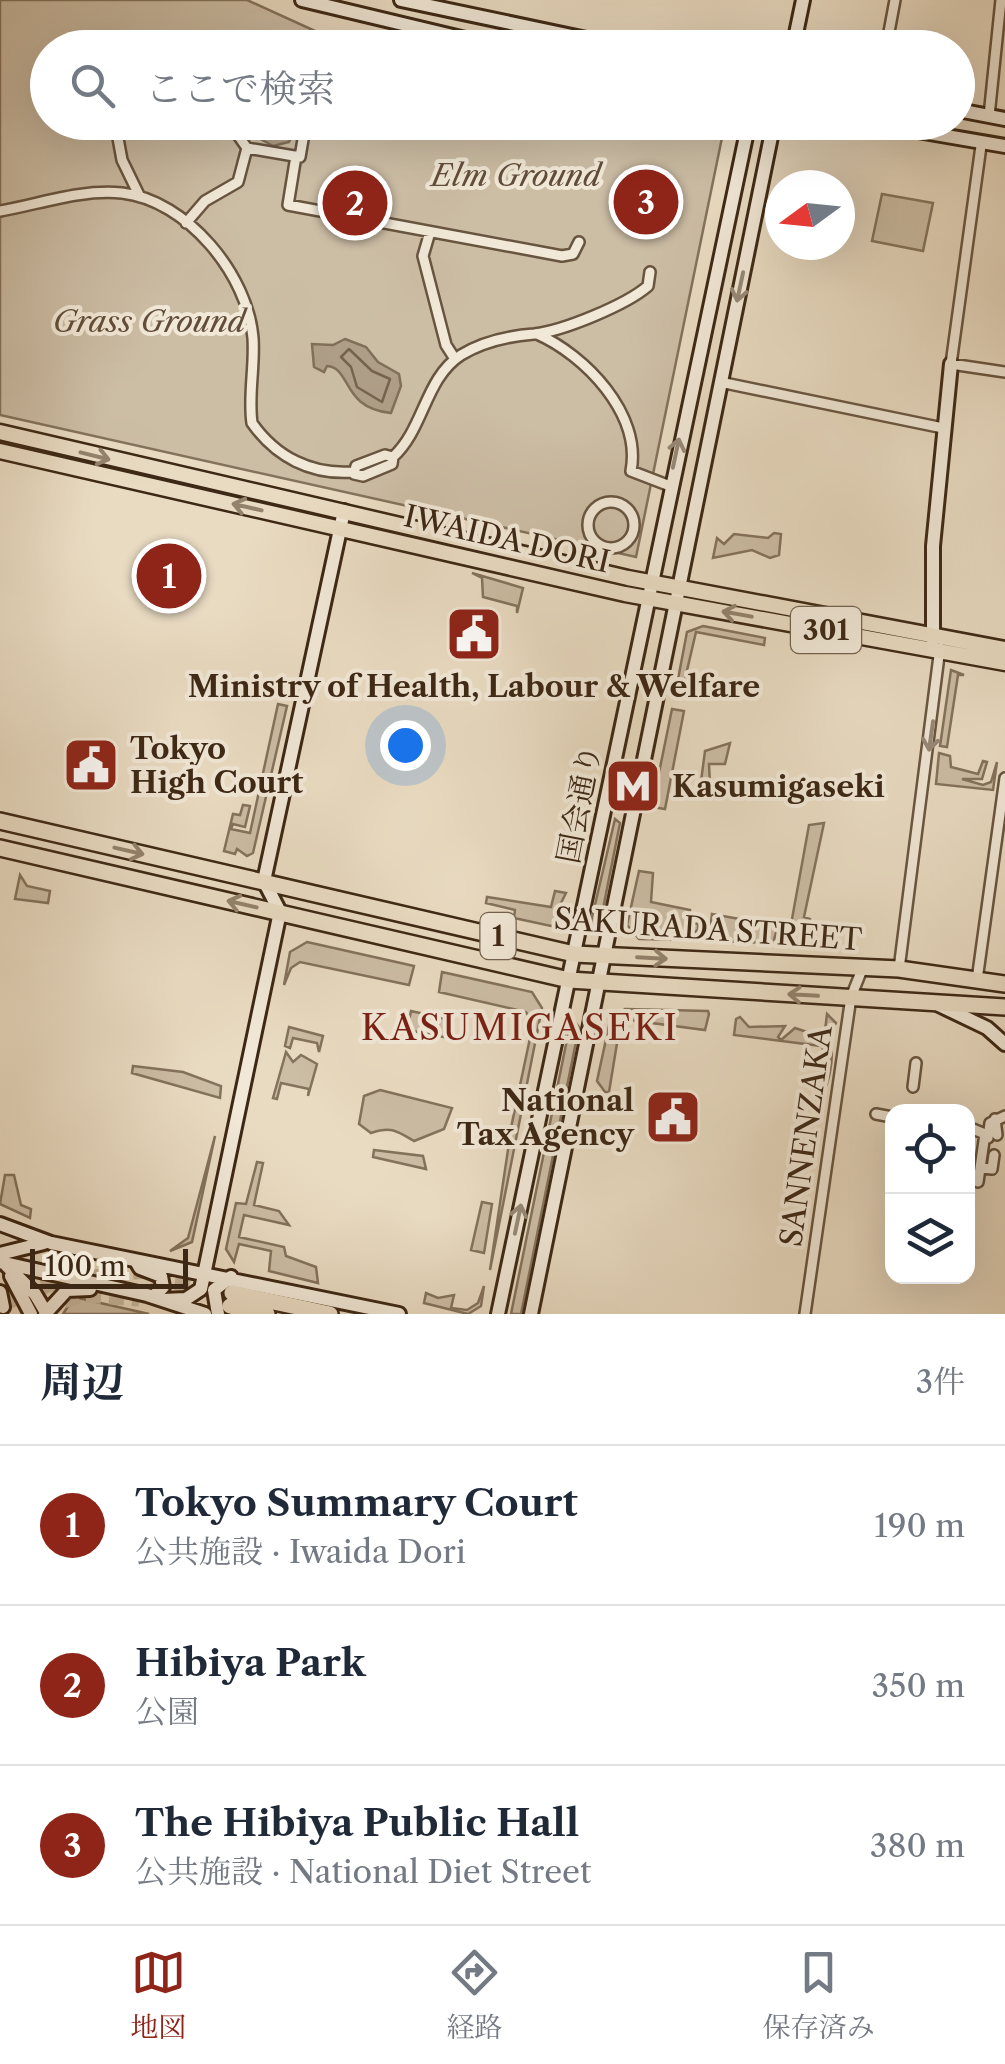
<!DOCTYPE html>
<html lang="ja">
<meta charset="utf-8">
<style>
body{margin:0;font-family:"Libre Caslon Text","Noto Serif JP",serif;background:#f6f6f7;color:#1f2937}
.controls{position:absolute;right:30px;bottom:30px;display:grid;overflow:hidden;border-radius:20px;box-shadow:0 10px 40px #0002}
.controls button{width:90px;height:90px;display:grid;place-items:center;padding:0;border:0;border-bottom:2px solid #e0e1e3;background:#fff;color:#1f2937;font:50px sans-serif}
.compass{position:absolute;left:765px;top:170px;width:90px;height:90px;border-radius:50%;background:#fff;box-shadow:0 10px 40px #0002;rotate:255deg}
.scale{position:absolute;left:30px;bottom:25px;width:158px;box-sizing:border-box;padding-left:10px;border:5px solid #3d2815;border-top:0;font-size:28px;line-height:35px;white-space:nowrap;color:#3d2815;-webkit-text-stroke:8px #f1e8d7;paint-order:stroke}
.you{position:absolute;left:405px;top:745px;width:35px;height:35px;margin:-25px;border:8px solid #fff;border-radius:50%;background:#1a73e8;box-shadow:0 0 0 15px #1a73e833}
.badge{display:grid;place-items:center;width:65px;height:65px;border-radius:50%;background:#8f2418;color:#fff;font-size:32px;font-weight:700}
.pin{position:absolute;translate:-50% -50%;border:5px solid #fff;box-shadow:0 2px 10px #0006}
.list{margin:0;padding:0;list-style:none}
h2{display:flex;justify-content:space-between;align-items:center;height:130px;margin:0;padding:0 40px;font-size:42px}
h2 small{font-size:32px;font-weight:400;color:#747a83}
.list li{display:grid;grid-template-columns:65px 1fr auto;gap:30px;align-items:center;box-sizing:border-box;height:160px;padding:0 40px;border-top:2px solid #e0e1e3}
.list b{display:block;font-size:38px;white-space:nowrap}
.list p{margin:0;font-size:32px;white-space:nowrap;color:#747a83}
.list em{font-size:32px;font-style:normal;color:#747a83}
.icon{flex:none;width:55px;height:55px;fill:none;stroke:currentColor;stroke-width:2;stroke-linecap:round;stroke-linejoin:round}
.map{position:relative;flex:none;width:1005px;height:1314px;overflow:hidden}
.search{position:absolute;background:#fff;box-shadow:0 10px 40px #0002;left:30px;right:30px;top:30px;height:110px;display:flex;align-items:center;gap:25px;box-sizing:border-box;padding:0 35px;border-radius:55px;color:#747a83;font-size:38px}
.sheet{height:610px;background:#fff}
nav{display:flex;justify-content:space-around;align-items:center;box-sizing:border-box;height:140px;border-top:2px solid #e0e1e3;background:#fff;font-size:28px;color:#747a83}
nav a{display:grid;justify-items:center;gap:5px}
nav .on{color:#8f2418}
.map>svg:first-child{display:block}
.green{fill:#ccbda5;stroke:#84725d;stroke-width:2.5}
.water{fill:#af9e87;stroke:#816f59;stroke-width:2.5}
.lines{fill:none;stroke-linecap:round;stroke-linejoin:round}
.shore{stroke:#76634e;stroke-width:2.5}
.highway-tunnel{stroke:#c7b79f;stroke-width:15;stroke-dasharray:15 8;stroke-linecap:butt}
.street-casing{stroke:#685540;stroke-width:14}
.secondary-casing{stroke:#3d2815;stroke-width:18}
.primary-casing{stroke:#3d2815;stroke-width:19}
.highway-casing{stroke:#3d2815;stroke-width:20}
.street{stroke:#f1e8d7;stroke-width:9}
.secondary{stroke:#f1e8d7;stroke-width:12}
.primary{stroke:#e9dbc2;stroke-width:14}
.highway{stroke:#e9dbc2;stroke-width:15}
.oneway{stroke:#978876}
.oneway2{stroke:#93826c}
.labels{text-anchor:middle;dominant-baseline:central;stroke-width:8;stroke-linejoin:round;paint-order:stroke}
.shield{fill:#f1e8d7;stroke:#73624f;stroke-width:2.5}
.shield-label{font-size:28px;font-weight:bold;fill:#3d2815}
.park-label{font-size:30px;font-style:italic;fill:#614d39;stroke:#f1e8d7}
.street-label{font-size:30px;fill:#3d2815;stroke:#f1e8d7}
.poi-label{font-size:30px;font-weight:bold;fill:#3d2815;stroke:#f1e8d7;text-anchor:start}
.quarter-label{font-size:35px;letter-spacing:2.5px;fill:#7a1f14;stroke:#f1e8d7}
</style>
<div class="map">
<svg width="1005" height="1314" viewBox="0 0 1005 1314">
<rect width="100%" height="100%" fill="#e9dbc2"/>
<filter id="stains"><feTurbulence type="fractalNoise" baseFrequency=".002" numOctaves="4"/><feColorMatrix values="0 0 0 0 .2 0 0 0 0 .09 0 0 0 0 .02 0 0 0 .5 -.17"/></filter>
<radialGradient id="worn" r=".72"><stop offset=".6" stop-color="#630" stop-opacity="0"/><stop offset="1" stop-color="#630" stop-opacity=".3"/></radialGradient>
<path class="green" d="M 0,0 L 247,0 L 315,31 L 397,47 L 48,48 L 48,122 L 725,123 L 636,557 L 0,415 Z
M 882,194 L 933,203 L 923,251 L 872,241 Z
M 774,533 L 781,534 L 779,555 L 770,558 L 752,550 L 713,558 L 717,538 L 724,544 L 734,534 L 768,538 Z
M 472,573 L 523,588 L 517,613 L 517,606 L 483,597 L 482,578 Z
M 703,626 L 765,638 L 764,645 L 696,632 L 681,696 L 675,695 L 687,632 Z
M 951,670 L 964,675 L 958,675 L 947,747 L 940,746 Z
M 278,704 L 287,706 L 253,853 L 247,856 L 237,849 L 235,854 L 224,851 L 233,814 L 240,815 L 243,805 L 250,806 L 245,827 L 233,824 L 231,829 L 250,833 Z
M 672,709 L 684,711 L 665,809 L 652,807 Z
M 730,743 L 725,764 L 709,764 L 710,785 L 700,789 L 705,751 Z
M 939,753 L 950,756 L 951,767 L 978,774 L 983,761 L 987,762 L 982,779 L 962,779 L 983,785 L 991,782 L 997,762 L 993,790 L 936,784 Z
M 615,819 L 620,823 L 600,924 L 594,928 L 591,922 Z
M 824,823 L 804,917 L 810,919 L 807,935 L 790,930 L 809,825 Z
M 639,871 L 653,873 L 651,902 L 690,910 L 688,922 L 698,924 L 698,929 L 688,940 L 639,939 L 627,925 Z
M 20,875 L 27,886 L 50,891 L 48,903 L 15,899 Z
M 555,891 L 566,893 L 560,905 L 561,923 L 551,926 L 514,918 L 515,910 L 486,903 L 487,897 L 551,907 Z
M 712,914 L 778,926 L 773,943 L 715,941 L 710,931 Z
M 307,942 L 414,966 L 409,985 L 300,962 L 291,968 L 284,985 L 290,952 Z
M 442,972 L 532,992 L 542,1008 L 490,1270 L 512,1123 L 533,1024 L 526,1012 L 439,992 Z
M 625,1009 L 708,1011 L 709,1014 L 705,1030 L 621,1019 L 609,1092 L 605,1092 L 597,1081 L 610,1021 Z
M 411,1011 L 451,1020 L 449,1038 L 407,1030 Z
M 827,1014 L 836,1023 L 828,1037 C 837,1054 828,1092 816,1105 Z
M 740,1017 L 749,1027 L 785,1026 L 778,1037 L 781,1040 L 795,1028 L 819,1036 L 821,1046 L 734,1035 L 736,1019 Z
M 575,1022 L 579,1027 L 521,1314 L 511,1314 L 570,1025 Z
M 289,1027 L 323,1036 L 319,1052 L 317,1043 L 293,1038 L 290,1048 L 285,1046 Z
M 286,1052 L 293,1062 L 301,1055 L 317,1064 L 308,1096 L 309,1089 L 281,1083 L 277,1099 L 273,1098 Z
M 133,1066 L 183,1072 L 221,1086 L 220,1098 L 132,1073 Z
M 380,1090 L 452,1108 L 444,1129 L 414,1141 C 397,1131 392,1126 371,1133 L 359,1124 L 364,1096 Z
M 215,1136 L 192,1242 L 170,1251 L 188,1238 Z
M 374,1150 L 423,1156 L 426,1169 L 373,1157 Z
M 257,1162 L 263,1163 L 254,1205 L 279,1211 L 289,1225 L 244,1215 L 239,1237 L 284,1247 L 286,1256 L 316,1267 L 318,1283 L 269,1271 L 271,1251 L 239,1244 L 234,1262 L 226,1249 L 236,1203 L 246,1204 Z
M 5,1175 L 14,1175 L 21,1205 L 31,1209 L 30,1218 L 0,1204 Z
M 482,1202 L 492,1204 L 484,1253 L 471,1250 Z
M 484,1286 L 481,1306 L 468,1314 L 424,1303 L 426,1293 L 438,1298 L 454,1295 L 451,1308 L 467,1310 L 478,1303 Z
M 74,1297 L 149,1314 L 63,1314 Z"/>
<path class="water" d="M 253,123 L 298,123 L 289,142 L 273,146 L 257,137 Z
M 345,339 L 366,347 L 378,362 L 399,374 L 401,386 L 391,413 C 341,408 352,368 327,366 L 324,372 L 314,367 L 312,344 L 333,345 Z"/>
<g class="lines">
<path class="shore" d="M 349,349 L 372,371 L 390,379 L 382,402 L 357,387 L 351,367 L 341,357 Z"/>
<path class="highway-tunnel" d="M 152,1279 L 213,1289
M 0,1305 L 58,1281 L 152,1270
M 20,1314 L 84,1295 L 139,1299"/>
<g class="street-casing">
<path id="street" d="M 164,48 L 200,37 L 286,48
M 886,48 L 895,0
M 989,116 L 1001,0
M 115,122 L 122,160 L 140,197
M 237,122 L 235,131 L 247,148 L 300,157 L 306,122
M 981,146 L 951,364 L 1005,372
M 296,156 L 288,205 L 562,256 L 573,254 L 579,242
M 0,211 C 40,204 80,189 122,193 C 187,200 248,275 253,338 C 255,367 248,395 252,423 C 276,457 311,475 353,472
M 186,223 L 205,201 L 238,182 L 247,148
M 430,232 L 423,256 L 446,345 L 455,359
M 537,334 C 585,355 642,414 631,471 L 670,486
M 720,382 L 943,428
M 385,455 L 393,457 L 392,464 L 363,476 L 354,474 L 356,466 Z
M 393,457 C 424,429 425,378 461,355 C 484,341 508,336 534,334 C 563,331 626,305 648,286 L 650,272
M588 525a23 23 0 1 1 46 0a23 23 0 1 1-46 0Z
M 899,969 L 940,648
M 977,980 L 1005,778
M 913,1087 L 916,1063
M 876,1114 L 892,1117
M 995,1119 L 997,1135
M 968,1127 L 985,1134 L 978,1182
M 988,1138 L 990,1123 L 1005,1116
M 980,1168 L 992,1169 L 994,1155
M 805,1314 L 851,997 L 863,967"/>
</g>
<g class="secondary-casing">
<path id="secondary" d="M 302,0 L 503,48
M 401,0 L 629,48
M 793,48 L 803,0
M 958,110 L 1005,119
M 865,122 L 1005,146
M 933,640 L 933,546 L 951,364
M 939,1005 L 987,1028 L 1005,1044
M 0,1224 L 51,1243 L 399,1314
M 0,1254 L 44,1243
M 136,1261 L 140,1268 L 161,1276 L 163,1287 L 153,1297
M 0,1262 L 147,1295 L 205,1314
M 6,1265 L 35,1294 L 47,1314
M 11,1276 L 31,1314
M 0,1292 L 3,1307
M 163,1300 L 186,1299 L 201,1289 L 280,912 L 264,881 L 344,511
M 45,1314 L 67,1290 L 90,1289
M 218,1314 L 214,1290 L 231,1277
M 498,1314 L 749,122
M 531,1314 L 774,122"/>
</g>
<g class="primary-casing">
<path id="primary" d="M 0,432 L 628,578 L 1005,649
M 0,451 L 625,594 L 1005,663"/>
</g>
<g class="highway-casing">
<path id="highway" d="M 0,821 L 574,954 L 899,969 L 1005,984
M 0,848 L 569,980 L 1005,1007
M 232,1293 L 330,1314
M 230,1306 L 267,1314"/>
</g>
<use href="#street" class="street"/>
<use href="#secondary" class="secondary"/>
<use href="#primary" class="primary"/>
<use href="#highway" class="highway"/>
</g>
<defs><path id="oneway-shaft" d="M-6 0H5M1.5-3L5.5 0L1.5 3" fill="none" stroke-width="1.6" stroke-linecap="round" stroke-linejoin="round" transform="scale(2.5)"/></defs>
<g class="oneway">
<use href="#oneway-shaft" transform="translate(740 287) rotate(102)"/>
<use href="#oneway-shaft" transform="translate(676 453) rotate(-78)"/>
<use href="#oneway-shaft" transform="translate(931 736) rotate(98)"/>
<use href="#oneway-shaft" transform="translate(518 1219) rotate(-78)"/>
</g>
<g class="oneway2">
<use href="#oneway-shaft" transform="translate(95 456) rotate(14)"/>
<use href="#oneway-shaft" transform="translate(247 507) rotate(-167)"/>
<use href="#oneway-shaft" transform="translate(737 614) rotate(-170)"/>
<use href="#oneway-shaft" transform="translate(129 851) rotate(13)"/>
<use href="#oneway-shaft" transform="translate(242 904) rotate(-167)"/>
<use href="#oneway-shaft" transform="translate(652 958) rotate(3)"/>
<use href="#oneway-shaft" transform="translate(803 995) rotate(-177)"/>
</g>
<defs>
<g id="civic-square" transform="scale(2.875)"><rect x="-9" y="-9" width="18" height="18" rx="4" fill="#8f2418" stroke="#f1e8d7"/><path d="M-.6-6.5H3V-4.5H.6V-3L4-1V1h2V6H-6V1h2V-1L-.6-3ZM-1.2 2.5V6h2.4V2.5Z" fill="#fff"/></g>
<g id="metro-square" transform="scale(2.875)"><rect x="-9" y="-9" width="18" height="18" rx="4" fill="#8f2418" stroke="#f1e8d7"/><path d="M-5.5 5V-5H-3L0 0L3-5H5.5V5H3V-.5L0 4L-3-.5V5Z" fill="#fff"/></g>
</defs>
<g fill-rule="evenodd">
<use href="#civic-square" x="474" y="634"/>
<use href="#civic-square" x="91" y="765"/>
<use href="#metro-square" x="633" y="786"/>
<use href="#civic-square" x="673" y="1117"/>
</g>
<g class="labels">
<g class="shield">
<rect x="791" y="607" width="70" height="46" rx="8"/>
<rect x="480.5" y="913" width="35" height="46" rx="8"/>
</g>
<g class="shield-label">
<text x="826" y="630">301</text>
<text x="498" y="936">1</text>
</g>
<g class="park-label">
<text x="516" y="175">Elm Ground</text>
<text x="149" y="321">Grass Ground</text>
</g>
<g class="street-label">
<text transform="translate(507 539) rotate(13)">IWAIDA DORI</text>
<text transform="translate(579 804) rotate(-79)">国会通り</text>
<text transform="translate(708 929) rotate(4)">SAKURADA STREET</text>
<text transform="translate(806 1136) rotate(-82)">SANNENZAKA</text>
</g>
<g class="poi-label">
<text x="474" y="686" text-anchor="middle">Ministry of Health, Labour &amp; Welfare</text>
<text x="130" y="748">Tokyo<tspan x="130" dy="34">High Court</tspan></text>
<text x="672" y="786">Kasumigaseki</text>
<text x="634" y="1100" text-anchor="end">National<tspan x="634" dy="34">Tax Agency</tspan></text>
</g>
<g class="quarter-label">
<text x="520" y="1027">KASUMIGASEKI</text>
</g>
</g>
<rect width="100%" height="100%" filter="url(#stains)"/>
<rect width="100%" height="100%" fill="url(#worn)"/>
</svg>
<div class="controls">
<button><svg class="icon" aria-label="locate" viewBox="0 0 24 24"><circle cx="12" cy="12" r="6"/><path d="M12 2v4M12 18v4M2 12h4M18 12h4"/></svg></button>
<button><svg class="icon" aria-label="layers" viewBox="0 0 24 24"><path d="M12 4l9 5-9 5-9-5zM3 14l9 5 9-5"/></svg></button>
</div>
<svg class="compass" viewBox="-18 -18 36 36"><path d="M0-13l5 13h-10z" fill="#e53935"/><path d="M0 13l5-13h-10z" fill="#747a83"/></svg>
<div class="scale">100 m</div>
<div class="you"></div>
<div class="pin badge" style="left:169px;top:576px">1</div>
<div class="pin badge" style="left:355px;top:203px">2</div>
<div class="pin badge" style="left:646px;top:202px">3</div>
<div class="search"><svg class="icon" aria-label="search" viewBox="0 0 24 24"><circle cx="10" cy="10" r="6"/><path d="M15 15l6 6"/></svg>ここで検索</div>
</div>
<section class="sheet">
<h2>周辺<small>3件</small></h2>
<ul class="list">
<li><span class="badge">1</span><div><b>Tokyo Summary Court</b><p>公共施設 · Iwaida Dori</p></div><em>190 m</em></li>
<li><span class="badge">2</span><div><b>Hibiya Park</b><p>公園</p></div><em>350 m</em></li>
<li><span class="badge">3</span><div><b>The Hibiya Public Hall</b><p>公共施設 · National Diet Street</p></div><em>380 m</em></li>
</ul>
</section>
<nav>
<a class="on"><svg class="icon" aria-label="map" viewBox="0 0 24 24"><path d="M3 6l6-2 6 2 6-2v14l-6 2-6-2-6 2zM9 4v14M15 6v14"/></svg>地図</a>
<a><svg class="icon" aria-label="directions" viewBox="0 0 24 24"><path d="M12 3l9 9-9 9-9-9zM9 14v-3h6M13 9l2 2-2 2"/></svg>経路</a>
<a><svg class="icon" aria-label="saved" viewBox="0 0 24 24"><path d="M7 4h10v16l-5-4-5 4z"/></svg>保存済み</a>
</nav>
